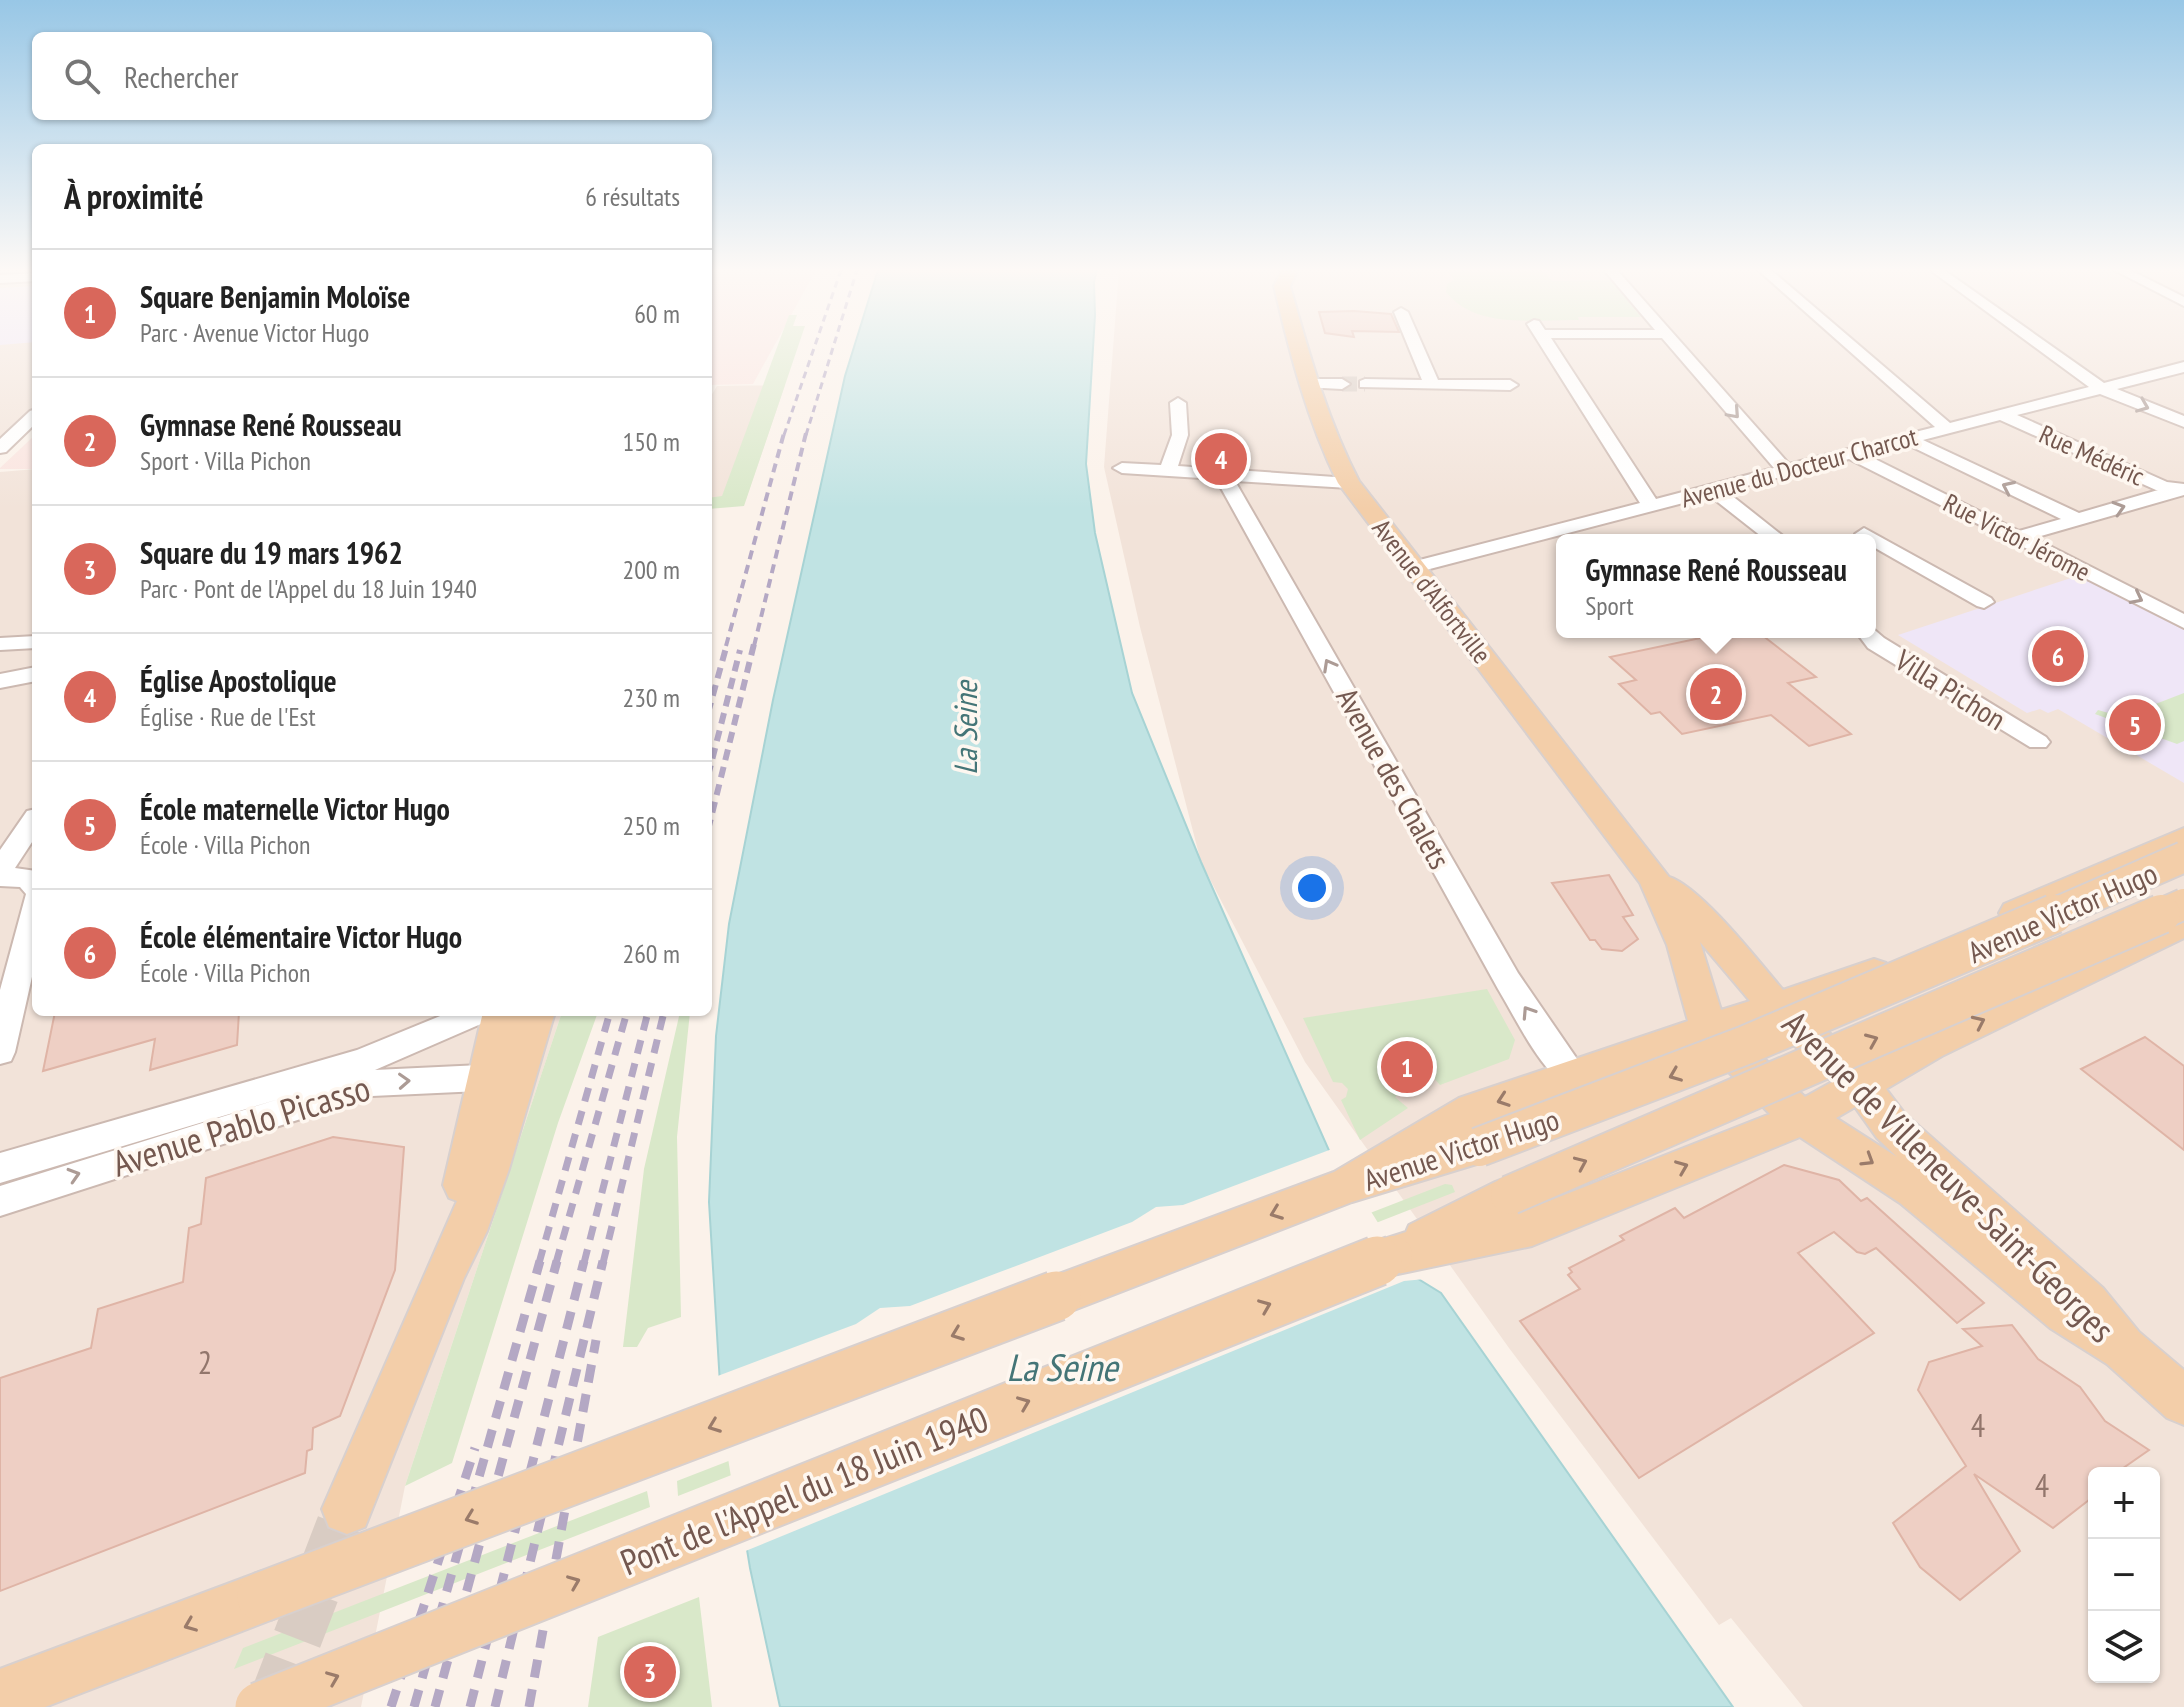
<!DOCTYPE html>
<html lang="fr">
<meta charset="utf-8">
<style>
body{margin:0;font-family:"PT Sans Narrow",sans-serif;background:#f6f6f6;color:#222}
.controls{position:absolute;right:24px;bottom:24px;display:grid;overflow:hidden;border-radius:12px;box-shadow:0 2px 6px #0004}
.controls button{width:72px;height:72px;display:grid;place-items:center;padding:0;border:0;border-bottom:2px solid #e0e0e0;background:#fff;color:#222;font:40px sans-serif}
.you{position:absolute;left:1312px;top:888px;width:28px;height:28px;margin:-20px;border:6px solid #fff;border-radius:50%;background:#1a73e8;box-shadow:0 0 0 12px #1a73e833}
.badge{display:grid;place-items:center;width:52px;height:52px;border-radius:50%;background:#d9675b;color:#fff;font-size:26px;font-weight:700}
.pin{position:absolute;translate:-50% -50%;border:4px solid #fff;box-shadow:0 2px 8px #0006}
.popup{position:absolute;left:1556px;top:534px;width:320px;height:104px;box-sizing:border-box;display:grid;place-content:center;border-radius:12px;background:#fff;filter:drop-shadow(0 2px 6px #0005);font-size:26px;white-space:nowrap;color:#767676}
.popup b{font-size:30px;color:#222}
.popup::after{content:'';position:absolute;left:50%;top:100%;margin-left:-16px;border:16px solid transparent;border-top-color:#fff}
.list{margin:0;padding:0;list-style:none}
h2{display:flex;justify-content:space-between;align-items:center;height:104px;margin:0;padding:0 32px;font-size:34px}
h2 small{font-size:26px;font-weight:400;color:#767676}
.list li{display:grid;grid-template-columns:52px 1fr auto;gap:24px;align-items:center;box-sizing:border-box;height:128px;padding:0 32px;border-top:2px solid #e0e0e0}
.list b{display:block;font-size:30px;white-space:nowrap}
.list p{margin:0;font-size:26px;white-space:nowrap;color:#767676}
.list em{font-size:26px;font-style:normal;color:#767676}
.icon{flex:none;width:44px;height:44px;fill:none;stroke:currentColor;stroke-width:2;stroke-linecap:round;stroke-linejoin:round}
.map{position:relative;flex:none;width:2184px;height:1707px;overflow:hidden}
.search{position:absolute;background:#fff;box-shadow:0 2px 6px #0004;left:32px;top:32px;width:680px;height:88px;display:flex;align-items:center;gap:20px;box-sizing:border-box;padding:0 28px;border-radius:12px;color:#767676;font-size:30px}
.panel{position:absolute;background:#fff;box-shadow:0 2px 6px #0004;left:32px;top:144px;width:680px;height:872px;border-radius:12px}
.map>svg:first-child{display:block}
.residential{fill:#f2e3d9;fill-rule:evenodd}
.commercial{fill:#fae4df}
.education{fill:#efe6f7}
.green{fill:#d9e8c9}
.water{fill:#c0e3e3;stroke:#a7d3d4;stroke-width:2}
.pier{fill:#fbf2ea}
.building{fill:#eecfc4;stroke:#dfb4a6;stroke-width:2}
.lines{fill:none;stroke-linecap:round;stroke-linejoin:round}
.minor-tunnel{stroke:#d9ccc3;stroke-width:15;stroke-dasharray:15 7;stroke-linecap:butt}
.major-tunnel{stroke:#d9ccc3;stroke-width:49;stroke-dasharray:49 24;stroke-linecap:butt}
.minor-casing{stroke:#ccb9b1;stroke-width:4}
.major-casing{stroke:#d8d0ce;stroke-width:4}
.minor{fill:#fff;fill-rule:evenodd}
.major{fill:#f3cea9;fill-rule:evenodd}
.rail-far4{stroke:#b4a8c4;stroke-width:3;stroke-dasharray:7 5;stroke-linecap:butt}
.rail-far3{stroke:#b4a8c4;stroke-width:4;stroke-dasharray:9 6;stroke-linecap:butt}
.rail-far2{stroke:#b4a8c4;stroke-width:6;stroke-dasharray:11 7;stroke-linecap:butt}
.rail-far1{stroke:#b4a8c4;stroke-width:7;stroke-dasharray:14 10;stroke-linecap:butt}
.rail{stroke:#b4a8c4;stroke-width:9;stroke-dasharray:18 12;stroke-linecap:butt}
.major-bridge-far2-casing{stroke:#d8d0ce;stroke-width:34;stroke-linecap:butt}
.major-bridge-far1-casing{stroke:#d8d0ce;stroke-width:42;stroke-linecap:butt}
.major-bridge-casing{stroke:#d8d0ce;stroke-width:53;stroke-linecap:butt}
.major-bridge-far2{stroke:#f3cea9;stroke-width:30}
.major-bridge-far1{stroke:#f3cea9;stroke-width:38}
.major-bridge{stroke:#f3cea9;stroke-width:49}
.oneway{stroke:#ac9b95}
.oneway2{stroke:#9a7b6a}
.labels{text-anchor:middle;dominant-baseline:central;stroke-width:7;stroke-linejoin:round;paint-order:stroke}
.far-street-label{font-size:26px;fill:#74584f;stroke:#fef7f0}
.street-label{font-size:30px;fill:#74584f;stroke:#fef7f0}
.water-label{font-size:32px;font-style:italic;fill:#447577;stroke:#fef7f0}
.near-number-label{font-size:32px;fill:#92766c}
.near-street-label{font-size:36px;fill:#74584f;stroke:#fef7f0}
.near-water-label{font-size:38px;font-style:italic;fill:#447577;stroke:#fef7f0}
</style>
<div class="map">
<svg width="2184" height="1707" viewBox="0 0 2184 1707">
<rect width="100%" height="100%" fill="#fbf2ea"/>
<path class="residential" d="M 0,270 L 36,270 L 36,410 L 0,446 Z
M 1119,270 L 2184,270 L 2184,1707 L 1803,1707 L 1731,1618 L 1719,1625 L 1509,1348 L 1305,1062 L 1201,862 L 1140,627 L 1104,467 ZM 1562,540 L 1870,540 L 1870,632 L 1562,632 ZM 2094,1473 L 2154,1473 L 2154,1677 L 2094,1677 Z
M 785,385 L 746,499 L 708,499 L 708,401 L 717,386 Z
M 36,469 L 36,1012 L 562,1012 L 405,1486 L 361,1707 L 0,1707 L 0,472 Z"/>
<path class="commercial" d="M 708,270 L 816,270 L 753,384 L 709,385 L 708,392 Z
M 36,434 L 36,469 L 0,469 L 0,468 Z"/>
<path class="education" d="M 36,286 L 36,342 L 0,345 L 0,288 Z
M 2080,575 L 2184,629 L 2184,783 L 2058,709 L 2048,713 L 2040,709 L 2027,713 L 1898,635 Z"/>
<path class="green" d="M 1449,270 L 1543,270 L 1552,281 L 1610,280 L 1641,317 L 1578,317 L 1579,320 C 1536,319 1476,330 1446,292 L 1447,284 L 1454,280 Z
M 789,315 L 797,315 L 793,326 L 805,326 L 744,506 L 708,509 L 708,498 L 722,496 Z
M 2184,693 L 2184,741 L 2177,744 L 2095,714 L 2098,710 L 2119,716 L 2127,715 Z
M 1487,989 L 1515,1040 L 1509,1059 L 1440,1085 L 1430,1074 L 1395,1097 L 1408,1108 L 1360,1140 L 1341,1100 L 1346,1097 L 1348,1089 L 1342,1083 L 1333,1082 L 1303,1018 Z
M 562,1012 L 598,1012 L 558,1123 L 452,1463 L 405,1486 Z
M 680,1012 L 690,1012 L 677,1137 L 681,1317 L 648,1328 L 637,1347 L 623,1347 L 644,1169 Z
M 1445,1184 L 1452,1185 L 1455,1192 L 678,1496 L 677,1481 Z
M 647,1491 L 650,1507 L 234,1669 L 243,1648 Z
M 699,1597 L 712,1707 L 588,1707 L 598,1637 Z"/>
<path class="water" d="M 878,270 L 1097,270 L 1094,282 L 1095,315 L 1086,464 L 1095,533 L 1132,693 L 1201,862 L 1331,1155 L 1402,1269 L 1441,1293 L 1733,1707 L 780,1707 L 750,1568 L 720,1384 L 709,1202 L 716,1036 L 729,924 L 773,700 L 845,376 Z"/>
<path class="pier" d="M 1332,1149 L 1405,1266 L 1425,1279 L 1404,1281 L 743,1552 L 715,1377 L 856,1324 L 880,1308 L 910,1306 L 1132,1222 L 1156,1207 L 1183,1205 Z"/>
<path class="building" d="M 1354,311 L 1391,314 L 1399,332 L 1352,331 L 1354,337 L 1325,333 L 1319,312 Z
M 1729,632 L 1758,632 L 1816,677 L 1788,683 L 1851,734 L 1809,746 L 1771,715 L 1682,734 L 1660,712 L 1651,714 L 1619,684 L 1636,680 L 1610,657 Z
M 1609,875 L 1633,915 L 1623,917 L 1638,939 L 1622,951 L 1602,949 L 1595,940 L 1590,940 L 1552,883 Z
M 55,1012 L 239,1012 L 237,1045 L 150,1070 L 155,1039 L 43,1071 Z
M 2145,1037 L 2184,1066 L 2184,1150 L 2081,1069 Z
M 333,1137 L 404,1147 L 395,1270 L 340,1416 L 313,1428 L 312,1449 L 307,1451 L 305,1473 L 0,1591 L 0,1378 L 91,1348 L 98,1309 L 183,1282 L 189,1228 L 201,1224 L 206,1178 Z
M 1784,1165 L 1839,1180 L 1861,1201 L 1867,1198 L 1984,1303 L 1957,1323 L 1876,1248 L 1865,1254 L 1857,1252 L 1834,1232 L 1798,1253 L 1874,1333 L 1639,1478 L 1520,1321 L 1580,1289 L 1568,1275 L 1572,1272 L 1569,1268 L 1624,1240 L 1620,1236 L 1675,1208 L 1684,1218 Z
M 2012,1325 L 2038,1359 L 2080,1387 L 2105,1421 L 2149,1450 L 2116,1473 L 2094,1473 L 2094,1496 L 2053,1528 L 1974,1474 L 2020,1551 L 1960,1600 L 1920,1567 L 1893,1523 L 1966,1466 L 1918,1390 L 1929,1362 L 1982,1346 L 1963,1329 Z"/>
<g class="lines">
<path class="minor-tunnel" d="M 1342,384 L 1365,384"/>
<path class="major-tunnel" d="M 271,1707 L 347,1509"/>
<g class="minor-casing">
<path id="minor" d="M 1604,270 L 1617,270 L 1789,464 L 1935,427 L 1758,270 L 1771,270 L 1950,423 L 2089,387 L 1930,270 L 1944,270 L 2104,383 L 2184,362 L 2184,372 L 2117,389 L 2184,416 L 2184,427 L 2100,394 L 2017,415 L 2167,482 L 2184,484 L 2184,495 L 2034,538 L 2184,614 L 2184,628 L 1849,459 L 1726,491 L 1788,540 L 1766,540 L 1710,496 L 1422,571 L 1408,571 L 1405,567 L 1408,563 L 1640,503 L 1527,324 L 1534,320 L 1539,321 L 1545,330 L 1655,330 ZM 1551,338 L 1662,338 L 1774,468 L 1656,499 ZM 2000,420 L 2156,490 L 2158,490 L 2079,513 L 1923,440 ZM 1906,444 L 2061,519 L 2019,531 L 1867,455 Z
M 2114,270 L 2130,270 L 2184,297 L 2184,306 Z
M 36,273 L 36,281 L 0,283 L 0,275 Z
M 1401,308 L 1408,312 L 1438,380 L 1510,380 L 1518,385 L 1510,390 L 1360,387 L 1360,381 L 1365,379 L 1422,380 L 1394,312 Z
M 1308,379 L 1342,379 L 1350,384 L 1342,389 L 1303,387 L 1303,381 Z
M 1178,398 L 1186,403 L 1188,435 L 1178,466 L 1349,478 L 1358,483 L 1349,488 L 1235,481 L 1518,973 L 1588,1075 L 1584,1084 C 1575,1087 1568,1089 1561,1082 C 1536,1062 1515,1017 1498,989 L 1216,479 L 1122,473 L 1113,468 L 1122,463 L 1161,465 L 1172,435 L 1170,403 Z
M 36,409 L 36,423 L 6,452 L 0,453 L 0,439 L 30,411 Z
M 1864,528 L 1991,598 L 1994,602 L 1984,608 L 1977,606 L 1870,545 L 1870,540 L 1857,538 L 1855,534 Z
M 1870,626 L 1884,638 L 2046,737 L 2050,742 L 2046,747 L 2030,747 L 1868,648 L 1856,632 L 1870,632 Z
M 36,636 L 36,648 L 0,650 L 0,638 Z
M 36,667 L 36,681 L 0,688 L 0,674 Z
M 36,809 L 36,836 L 15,868 L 36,871 L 36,959 L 15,1052 L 11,1061 L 0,1064 L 0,990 L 26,894 L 20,887 L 0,886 L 0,850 L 27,811 Z
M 450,1012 L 495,1012 L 490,1020 L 375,1070 L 502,1064 L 513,1068 L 517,1077 L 513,1086 L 502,1090 L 372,1096 L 0,1216 L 0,1186 L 279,1099 L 0,1183 L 0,1153 L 357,1050 Z"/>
</g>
<g class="major-casing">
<path id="major" d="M 1282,270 L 1298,270 L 1290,286 C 1309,353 1327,419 1359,481 L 1669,877 C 1701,887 1759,962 1783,990 L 1874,959 L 1886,963 L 1892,973 L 1886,983 L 1805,1011 L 1864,1064 L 1916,1034 L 2184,911 L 2184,938 L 1942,1056 L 1886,1089 L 1905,1114 L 2103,1288 L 2139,1332 L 2184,1370 L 2184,1425 L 2167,1418 L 2107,1364 L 2050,1328 L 1900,1203 L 1800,1137 L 1532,1246 L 1393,1275 L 1378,1269 L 1371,1255 L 1378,1241 L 1406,1232 L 1409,1225 L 1495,1182 L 1510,1176 L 1525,1182 L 1531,1195 L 1522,1210 L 1531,1208 L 1770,1114 L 1703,1046 L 1487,1122 L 1465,1134 L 1479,1130 L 1493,1135 L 1499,1147 L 1493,1159 L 1352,1202 L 1056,1317 L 1040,1311 L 1034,1296 L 1040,1281 L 1334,1172 L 1459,1098 L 1688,1021 L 1667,945 L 1640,883 L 1338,483 C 1307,420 1290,354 1274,286 ZM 1700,942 L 1750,1001 L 1721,1010 ZM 1771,1023 L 1832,1082 L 1805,1097 L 1738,1034 ZM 1855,1107 L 1877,1138 L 1897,1157 L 1836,1118 Z
M 2184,828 L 2184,852 L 2028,922 L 2016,925 L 2004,922 L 1999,913 L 2004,904 Z
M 483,1012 L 555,1012 L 509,1169 L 487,1231 L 464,1278 L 365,1527 L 347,1534 L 329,1527 L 322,1509 L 457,1201 L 449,1198 L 443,1185 Z
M 262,1571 L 281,1578 L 288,1597 L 281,1616 L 45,1707 L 0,1707 L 0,1669 Z"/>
</g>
<use href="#minor" class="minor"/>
<use href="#major" class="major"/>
<path class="rail-far4" d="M 784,435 L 841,270
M 806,435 L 857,270"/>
<path class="rail-far3" d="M 726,646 L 784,433
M 754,646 L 806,433"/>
<path class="rail-far2" d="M 708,713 L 727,644
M 708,776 L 740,650
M 708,830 L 754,644"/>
<path class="rail-far1" d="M 539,1263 L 610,1012
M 556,1263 L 627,1012
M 584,1263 L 648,1012
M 603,1263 L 664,1012"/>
<path class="rail" d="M 391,1707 L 475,1448
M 414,1707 L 540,1261
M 435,1707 L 557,1261
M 470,1707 L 584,1261
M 495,1707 L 603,1261
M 529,1707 L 596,1340"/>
<g class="major-bridge-far2-casing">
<path id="major-bridge-far2" d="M 2049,916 L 2184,857
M 2157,916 L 2184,904"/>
</g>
<g class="major-bridge-far1-casing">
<path id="major-bridge-far1" d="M 1479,1147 L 1746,1045 L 2054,914
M 1510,1195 L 2161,914
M 1372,1263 L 1393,1255"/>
</g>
<g class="major-bridge-casing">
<path id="major-bridge" d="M 262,1597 L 1056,1296
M 260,1707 L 1377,1261"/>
</g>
<use href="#major-bridge-far2" class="major-bridge-far2"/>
<use href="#major-bridge-far1" class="major-bridge-far1"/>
<use href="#major-bridge" class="major-bridge"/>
</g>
<defs><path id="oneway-chevron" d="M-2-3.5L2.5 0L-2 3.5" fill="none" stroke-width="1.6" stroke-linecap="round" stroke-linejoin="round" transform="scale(2)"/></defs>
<g class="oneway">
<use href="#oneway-chevron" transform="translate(2143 406) rotate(22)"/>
<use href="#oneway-chevron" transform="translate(1734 413) rotate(48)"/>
<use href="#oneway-chevron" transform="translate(2008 487) rotate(-155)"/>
<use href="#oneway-chevron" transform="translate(2119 508) rotate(-17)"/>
<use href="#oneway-chevron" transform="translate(2137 598) rotate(27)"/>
<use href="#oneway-chevron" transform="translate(1329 665) rotate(-119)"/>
<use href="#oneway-chevron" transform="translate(1528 1012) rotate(-123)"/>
<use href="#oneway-chevron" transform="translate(404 1081) rotate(-3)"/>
<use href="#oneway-chevron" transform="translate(74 1175) rotate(-17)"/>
</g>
<g class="oneway2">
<use href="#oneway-chevron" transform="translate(1979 1022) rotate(-25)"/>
<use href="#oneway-chevron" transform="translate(1872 1040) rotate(-23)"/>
<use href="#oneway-chevron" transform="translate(1675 1075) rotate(158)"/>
<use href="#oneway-chevron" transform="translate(1503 1100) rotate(161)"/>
<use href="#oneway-chevron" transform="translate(1868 1160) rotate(32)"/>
<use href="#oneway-chevron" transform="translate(1581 1163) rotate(-24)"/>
<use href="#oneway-chevron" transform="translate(1682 1167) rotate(-22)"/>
<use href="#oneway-chevron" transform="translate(1276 1213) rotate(159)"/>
<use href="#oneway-chevron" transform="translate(1265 1306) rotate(-22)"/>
<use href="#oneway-chevron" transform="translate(957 1334) rotate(159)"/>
<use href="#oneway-chevron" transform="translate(1024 1403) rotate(-22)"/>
<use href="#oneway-chevron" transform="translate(714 1426) rotate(159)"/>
<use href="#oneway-chevron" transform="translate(471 1518) rotate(159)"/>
<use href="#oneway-chevron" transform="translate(574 1582) rotate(-22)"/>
<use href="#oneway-chevron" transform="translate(190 1625) rotate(158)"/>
<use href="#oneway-chevron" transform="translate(333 1678) rotate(-22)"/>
</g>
<linearGradient id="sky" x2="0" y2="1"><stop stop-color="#98c7e6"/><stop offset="0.53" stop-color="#fdf9f6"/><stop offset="1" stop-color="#fdf9f6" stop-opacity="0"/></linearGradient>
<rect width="2184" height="509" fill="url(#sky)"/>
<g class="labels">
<g class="far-street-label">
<text transform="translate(2092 455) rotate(24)">Rue Médéric</text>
<text transform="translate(1799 467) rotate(-15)">Avenue du Docteur Charcot</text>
<text transform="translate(2017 537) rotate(27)">Rue Victor Jérome</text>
<text transform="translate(1432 591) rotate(52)">Avenue d'Alfortville</text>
</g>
<g class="street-label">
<text transform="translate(1951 689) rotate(32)">Villa Pichon</text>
<text transform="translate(1394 778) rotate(61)">Avenue des Chalets</text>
<text transform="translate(2062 912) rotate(-24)">Avenue Victor Hugo</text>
<text transform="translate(1461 1149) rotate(-18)">Avenue Victor Hugo</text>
</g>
<g class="water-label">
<text transform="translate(965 728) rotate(-90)">La Seine</text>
</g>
<g class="near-number-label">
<text x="205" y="1362">2</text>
<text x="1978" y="1425">4</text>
<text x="2042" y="1485">4</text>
</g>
<g class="near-street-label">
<text transform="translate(241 1125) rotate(-17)">Avenue Pablo Picasso</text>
<text transform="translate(1949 1176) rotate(45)">Avenue de Villeneuve-Saint-Georges</text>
<text transform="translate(804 1490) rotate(-22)">Pont de l'Appel du 18 Juin 1940</text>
</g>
<g class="near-water-label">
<text x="1062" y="1366">La Seine</text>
</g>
</g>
</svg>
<div class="controls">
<button>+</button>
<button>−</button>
<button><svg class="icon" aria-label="layers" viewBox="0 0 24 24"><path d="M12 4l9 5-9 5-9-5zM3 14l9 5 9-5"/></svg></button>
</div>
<div class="you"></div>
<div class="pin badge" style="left:1407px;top:1067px">1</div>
<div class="pin badge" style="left:1716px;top:694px">2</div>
<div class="popup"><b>Gymnase René Rousseau</b>Sport</div>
<div class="pin badge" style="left:650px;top:1672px">3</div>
<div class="pin badge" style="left:1221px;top:459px">4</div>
<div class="pin badge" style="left:2135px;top:725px">5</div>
<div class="pin badge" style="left:2058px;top:656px">6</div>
<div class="search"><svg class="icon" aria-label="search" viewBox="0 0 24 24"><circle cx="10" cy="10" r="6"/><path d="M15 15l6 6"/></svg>Rechercher</div>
<section class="panel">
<h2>À proximité<small>6 résultats</small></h2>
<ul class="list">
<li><span class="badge">1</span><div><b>Square Benjamin Moloïse</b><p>Parc · Avenue Victor Hugo</p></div><em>60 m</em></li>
<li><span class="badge">2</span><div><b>Gymnase René Rousseau</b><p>Sport · Villa Pichon</p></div><em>150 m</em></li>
<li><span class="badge">3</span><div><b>Square du 19 mars 1962</b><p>Parc · Pont de l'Appel du 18 Juin 1940</p></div><em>200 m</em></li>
<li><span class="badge">4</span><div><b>Église Apostolique</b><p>Église · Rue de l'Est</p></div><em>230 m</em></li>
<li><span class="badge">5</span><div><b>École maternelle Victor Hugo</b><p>École · Villa Pichon</p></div><em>250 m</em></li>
<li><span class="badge">6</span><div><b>École élémentaire Victor Hugo</b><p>École · Villa Pichon</p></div><em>260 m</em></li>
</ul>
</section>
</div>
